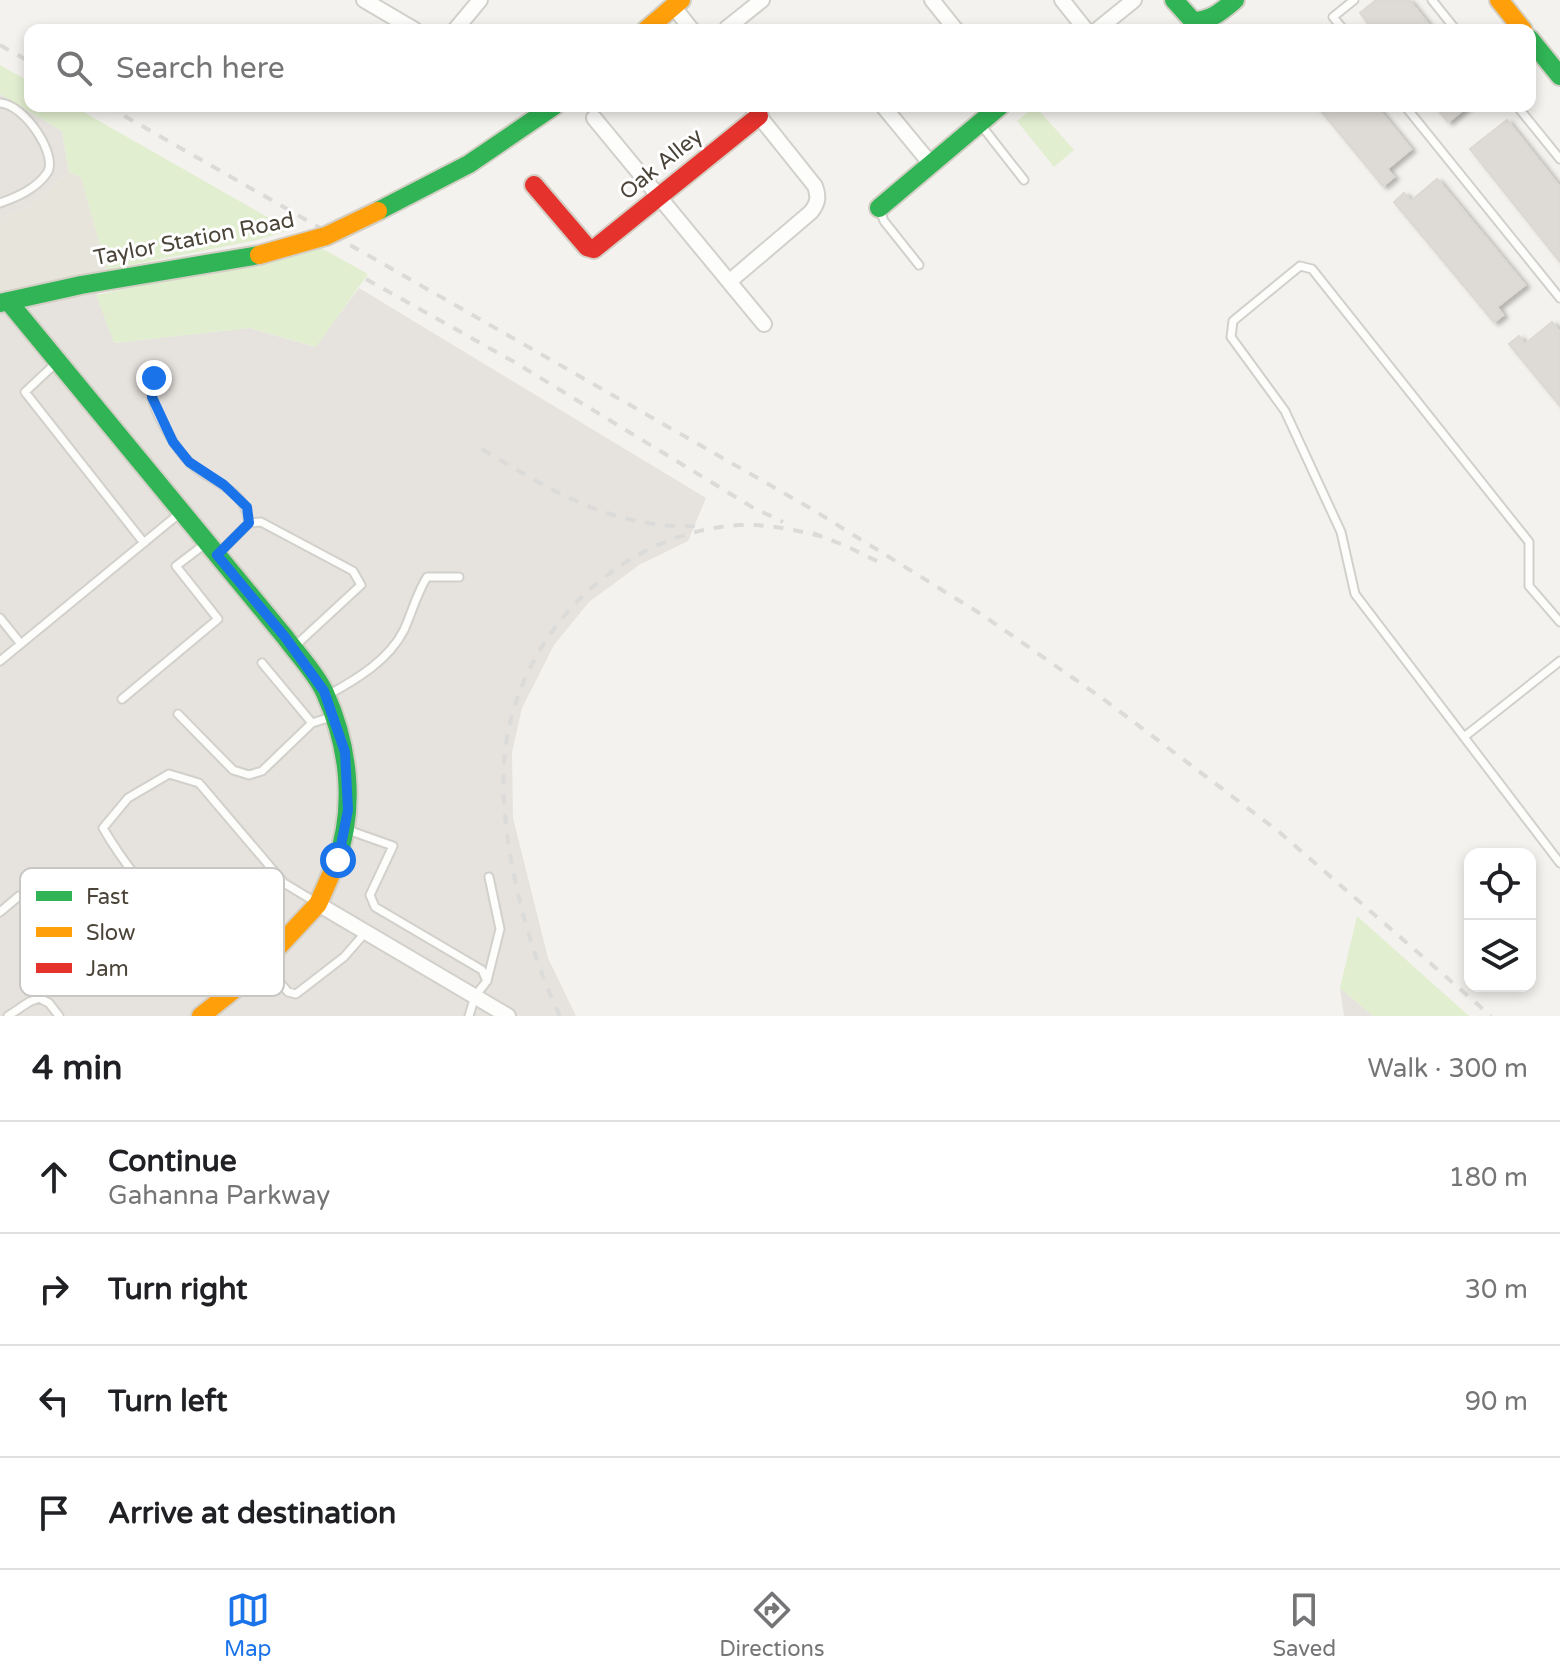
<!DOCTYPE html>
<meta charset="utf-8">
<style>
body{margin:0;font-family:"Varela Round",sans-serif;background:#f2f2f2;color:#202124}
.controls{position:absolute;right:24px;bottom:24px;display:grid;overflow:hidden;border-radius:16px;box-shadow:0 4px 12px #0003}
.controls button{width:72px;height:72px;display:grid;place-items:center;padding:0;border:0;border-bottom:2px solid #e0e0e0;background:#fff;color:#202124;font:40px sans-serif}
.stop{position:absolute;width:24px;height:24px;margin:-18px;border:6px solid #1a73e8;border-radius:50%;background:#fff}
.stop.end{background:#1a73e8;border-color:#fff;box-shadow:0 2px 8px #0008}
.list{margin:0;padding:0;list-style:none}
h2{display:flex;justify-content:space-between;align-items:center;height:104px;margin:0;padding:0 32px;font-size:34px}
h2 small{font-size:26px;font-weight:400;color:#757577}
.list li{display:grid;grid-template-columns:52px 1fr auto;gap:24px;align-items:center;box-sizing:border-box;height:112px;padding:0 32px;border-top:2px solid #e0e0e0}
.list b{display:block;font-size:30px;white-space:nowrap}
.list p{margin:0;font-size:26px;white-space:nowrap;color:#757577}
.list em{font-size:26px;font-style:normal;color:#757577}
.icon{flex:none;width:44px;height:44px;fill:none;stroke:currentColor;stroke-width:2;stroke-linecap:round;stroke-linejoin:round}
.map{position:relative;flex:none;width:1560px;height:1016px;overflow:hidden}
.search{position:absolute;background:#fff;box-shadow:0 4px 12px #0003;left:24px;right:24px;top:24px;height:88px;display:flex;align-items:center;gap:20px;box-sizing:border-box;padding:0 28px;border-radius:16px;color:#757577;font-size:30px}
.sheet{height:552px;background:#fff}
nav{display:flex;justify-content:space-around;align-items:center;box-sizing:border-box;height:112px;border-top:2px solid #e0e0e0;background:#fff;font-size:22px;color:#757577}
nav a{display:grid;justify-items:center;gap:4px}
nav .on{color:#1a73e8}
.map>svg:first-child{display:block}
.residential{fill:#e7e4dc}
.industrial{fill:#e6e2de}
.green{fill:#e1eecf}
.building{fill:#dedbd6;stroke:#dcd9d4;stroke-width:2;filter:url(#shadow)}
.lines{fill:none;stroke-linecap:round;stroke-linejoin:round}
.lane-casing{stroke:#d2d0cb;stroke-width:11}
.street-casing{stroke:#d2d0cb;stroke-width:18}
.fast-casing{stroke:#d3cfc5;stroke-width:22}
.slow-casing{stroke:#d3cfc5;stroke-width:22}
.jam-casing{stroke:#d3cfc5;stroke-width:22}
.lane{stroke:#fdfdfc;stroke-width:7}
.street{stroke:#fdfdfc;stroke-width:14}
.fast{stroke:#30b455;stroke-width:18}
.slow{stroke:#ff9f0a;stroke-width:18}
.jam{stroke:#e5322d;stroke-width:18}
.rail{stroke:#dbdbda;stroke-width:4;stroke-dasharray:10 10;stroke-linecap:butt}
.slow-bridge-casing{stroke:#d3cfc5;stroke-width:22;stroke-linecap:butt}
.slow-bridge{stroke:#ff9f0a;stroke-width:18}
.route{stroke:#1a73e8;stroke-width:10}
.labels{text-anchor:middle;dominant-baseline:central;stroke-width:6;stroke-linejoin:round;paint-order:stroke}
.street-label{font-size:22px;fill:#4b4439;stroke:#fff}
.key{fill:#fff;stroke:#c9c7c4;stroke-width:2}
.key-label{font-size:22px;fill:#4b4439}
</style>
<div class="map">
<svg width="1560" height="1016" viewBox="0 0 1560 1016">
<defs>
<filter id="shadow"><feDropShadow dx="4.5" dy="2.5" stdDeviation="2" flood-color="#0004"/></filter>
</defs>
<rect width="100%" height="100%" fill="#f4f2ee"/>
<path class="residential" d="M 69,172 L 81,177 L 107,270 L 91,277 L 0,294 L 0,218 L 23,210 Z"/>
<path class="industrial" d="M 0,94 L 62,131 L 69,172 L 23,210 L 0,218 Z
M 91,277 L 114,343 L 250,328 L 315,347 L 359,288 L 706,498 L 688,541 L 639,565 L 589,602 L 554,645 L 522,708 L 512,752 L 513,818 L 548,958 L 576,1016 L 0,1016 L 0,294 Z
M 1340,988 L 1373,1016 L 1344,1016 Z"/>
<path class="green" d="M 0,65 L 30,82 L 30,106 L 73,106 L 290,230 L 257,240 L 107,270 L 81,177 L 69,172 L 62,131 L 0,94 Z
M 1035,106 L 1074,150 L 1054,167 L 1017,121 Z
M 316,245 L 368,274 L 316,347 L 250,328 L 114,343 L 96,295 L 265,260 Z
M 1357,916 L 1469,1016 L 1373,1016 L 1340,988 Z"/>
<path class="building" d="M 1376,0 L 1409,0 L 1433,30 L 1373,30 L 1360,13 Z
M 1317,106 L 1376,106 L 1411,149 L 1387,169 L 1394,177 L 1383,186 Z
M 1435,106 L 1468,106 L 1448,122 Z
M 1507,120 L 1560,187 L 1560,262 L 1470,149 Z
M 1437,179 L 1525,285 L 1497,307 L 1503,315 L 1494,322 L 1394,202 L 1404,193 L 1411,201 Z
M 1552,322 L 1560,332 L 1560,406 L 1509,344 L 1519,336 L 1525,344 Z"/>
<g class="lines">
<g class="lane-casing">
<path id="lane" d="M 1432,0 L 1456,30
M 1344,30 L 1333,17 L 1354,0
M 0,103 C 25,104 59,157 47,173 C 36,189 17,197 0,203
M 1405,106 L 1560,298
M 1517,106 L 1560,159
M 981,125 L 1024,180
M 879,208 L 884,221 L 919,265
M 55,364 L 25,392 L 144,543
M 154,378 C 154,383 151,391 152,397 C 155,415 177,450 190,463 C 213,485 245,487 249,523
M 220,552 L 249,523 L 261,522 L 353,571 L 361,585 L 295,646
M 0,618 L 21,644
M 1560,622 L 1529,586 L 1529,542 L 1312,269 L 1300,266 L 1233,321 L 1231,337 L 1285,411 L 1341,532 L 1355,594 L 1560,863
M 0,661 L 180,513
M 262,663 L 312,723
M 328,695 C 357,679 389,660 404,630 C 412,612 417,593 427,577 L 459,577
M 122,699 L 218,619 L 176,566 L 205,544
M 178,714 L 233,770 L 249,775 L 262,771 L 312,723 L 331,717
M 1464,737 L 1560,661
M 345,829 L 393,846 L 370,895 L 375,907 L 482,970 L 487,981 L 475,996 L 469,1016
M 0,912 L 19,896
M 201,952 L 284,883
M 265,965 L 288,992 L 296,994 L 344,957 L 365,933
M 487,981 L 500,929 L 489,877
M 228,989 C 188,934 137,887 103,828 L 128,798 L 169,774 L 199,783 L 284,883 L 317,903
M 8,1016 L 29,1002 L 39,998 L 49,1003 L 59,1016"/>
</g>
<g class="street-casing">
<path id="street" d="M 364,0 L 415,30
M 932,0 L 956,30
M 1062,0 L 1086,30
M 673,6 L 692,30
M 455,30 L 480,0
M 729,30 L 727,28 L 762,0
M 1097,30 L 1134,0
M 883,106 L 930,163
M 594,118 L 764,324
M 730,281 L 811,212 C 818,203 819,197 815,186 L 751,106
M 318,904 L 508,1016"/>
</g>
<g class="fast-casing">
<path id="fast" d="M 1174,0 L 1193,21 C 1211,21 1222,11 1235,0
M 1530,39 L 1560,76
M 879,208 L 1000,106
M 378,211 L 469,164 L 554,106
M 8,301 L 285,637 C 298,655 316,673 325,693 C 349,746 356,808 336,863
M 0,303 L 81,285 L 259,255"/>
</g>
<g class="slow-casing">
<path id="slow" d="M 1499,0 L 1523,30
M 646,30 L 681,0
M 201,1016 L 251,976 L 318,904 L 336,863"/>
</g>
<g class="jam-casing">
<path id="jam" d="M 534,185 L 587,247 L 594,249 L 759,116"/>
</g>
<use href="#lane" class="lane"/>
<use href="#street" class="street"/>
<use href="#fast" class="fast"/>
<use href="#slow" class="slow"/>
<use href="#jam" class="jam"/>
<path class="rail" d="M 0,45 L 30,62
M 107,106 L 810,508 L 984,616 L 1106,701 L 1278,831 L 1491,1016
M 366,279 L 516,363 L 752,507 L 783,522
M 482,449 C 552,491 614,530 700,526
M 813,533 L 846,546 L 883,564
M 560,1016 C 526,947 496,828 505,751 C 519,632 620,532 740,525 C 769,524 796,530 824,537"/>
<g class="slow-bridge-casing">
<path id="slow-bridge" d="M 259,255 L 326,236 L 378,211"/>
</g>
<use href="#slow-bridge" class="slow-bridge"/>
</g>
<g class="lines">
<path class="route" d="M 154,378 L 152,397 L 173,442 L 189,462 L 224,485 L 247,507 L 249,523 L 217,555 L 285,637 L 324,691 L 345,752 L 348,810 L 338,860"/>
</g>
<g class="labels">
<g class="street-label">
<text transform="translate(661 164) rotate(-39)">Oak Alley</text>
<text transform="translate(194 239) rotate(-11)">Taylor Station Road</text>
</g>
</g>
<rect x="20" y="868" width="264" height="128" rx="12" class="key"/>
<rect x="36" y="891" width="36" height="10" fill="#30b455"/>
<rect x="36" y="927" width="36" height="10" fill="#ff9f0a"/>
<rect x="36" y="963" width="36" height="10" fill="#e5322d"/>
<g class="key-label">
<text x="86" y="904">Fast</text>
<text x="86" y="940">Slow</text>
<text x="86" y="976">Jam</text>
</g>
</svg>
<div class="controls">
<button><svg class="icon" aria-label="locate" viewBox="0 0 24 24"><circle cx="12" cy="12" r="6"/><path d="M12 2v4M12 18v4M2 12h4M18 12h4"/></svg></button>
<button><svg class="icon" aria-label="layers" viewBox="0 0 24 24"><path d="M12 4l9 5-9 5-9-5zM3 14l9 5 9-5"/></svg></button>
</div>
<div class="stop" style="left:338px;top:860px"></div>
<div class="stop end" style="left:154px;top:378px"></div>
<div class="search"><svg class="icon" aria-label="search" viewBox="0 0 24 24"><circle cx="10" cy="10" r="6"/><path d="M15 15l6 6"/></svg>Search here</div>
</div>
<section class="sheet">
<h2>4 min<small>Walk · 300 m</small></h2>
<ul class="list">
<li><svg class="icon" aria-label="ahead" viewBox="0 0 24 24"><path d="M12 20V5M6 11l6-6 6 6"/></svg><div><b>Continue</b><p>Gahanna Parkway</p></div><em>180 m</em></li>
<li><svg class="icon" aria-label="right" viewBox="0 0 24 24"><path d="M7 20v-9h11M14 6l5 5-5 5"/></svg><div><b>Turn right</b></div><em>30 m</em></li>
<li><svg class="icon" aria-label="left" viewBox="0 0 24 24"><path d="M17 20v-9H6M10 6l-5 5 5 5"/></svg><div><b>Turn left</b></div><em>90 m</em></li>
<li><svg class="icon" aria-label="arrive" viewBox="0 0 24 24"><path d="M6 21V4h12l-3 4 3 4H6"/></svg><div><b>Arrive at destination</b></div></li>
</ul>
</section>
<nav>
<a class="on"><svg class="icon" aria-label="map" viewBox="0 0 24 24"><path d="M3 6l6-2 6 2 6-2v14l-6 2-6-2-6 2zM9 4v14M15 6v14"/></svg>Map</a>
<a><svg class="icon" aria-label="directions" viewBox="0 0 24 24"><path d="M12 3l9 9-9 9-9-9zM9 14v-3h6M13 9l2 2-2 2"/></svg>Directions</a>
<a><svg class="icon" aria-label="saved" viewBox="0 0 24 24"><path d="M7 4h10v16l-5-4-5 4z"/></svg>Saved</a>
</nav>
